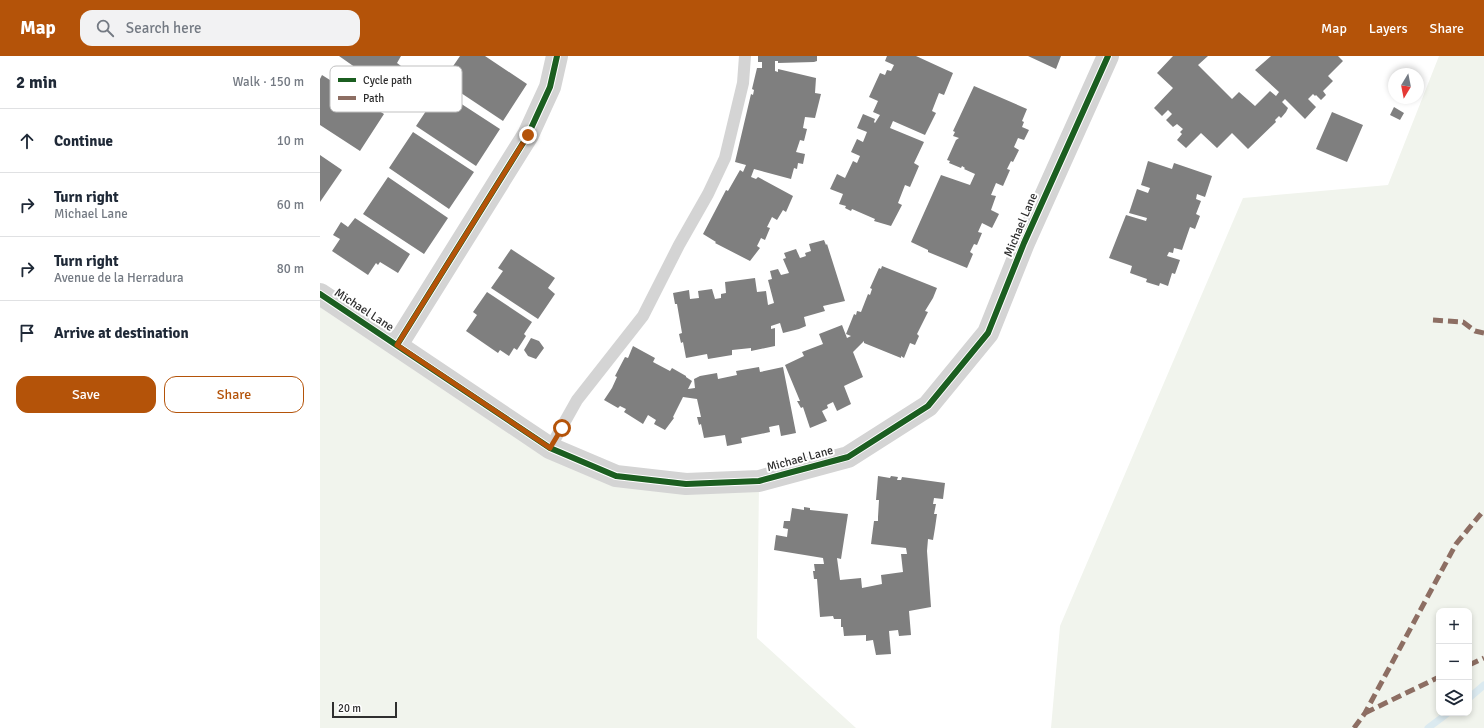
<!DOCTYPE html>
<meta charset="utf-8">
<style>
body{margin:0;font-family:Signika,sans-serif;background:#f2f2f3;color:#1f2937}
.controls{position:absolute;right:12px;bottom:12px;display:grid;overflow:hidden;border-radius:8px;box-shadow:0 2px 6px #0003}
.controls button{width:36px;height:36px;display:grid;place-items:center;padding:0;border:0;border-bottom:1px solid #e0e1e3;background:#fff;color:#1f2937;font:20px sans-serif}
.compass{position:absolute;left:1068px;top:12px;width:36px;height:36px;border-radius:50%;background:#fff;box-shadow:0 2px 6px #0003;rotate:190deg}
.scale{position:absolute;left:12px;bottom:10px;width:65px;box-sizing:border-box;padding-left:4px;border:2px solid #2f2f2f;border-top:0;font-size:11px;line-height:14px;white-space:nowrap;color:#2f2f2f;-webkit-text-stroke:3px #fff;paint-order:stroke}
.stop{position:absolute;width:12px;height:12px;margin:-9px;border:3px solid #b45309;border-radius:50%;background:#fff}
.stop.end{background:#b45309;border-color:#fff;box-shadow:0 1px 4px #0008}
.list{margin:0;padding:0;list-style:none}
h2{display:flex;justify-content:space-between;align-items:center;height:52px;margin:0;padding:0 16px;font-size:17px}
h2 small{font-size:13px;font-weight:400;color:#747a83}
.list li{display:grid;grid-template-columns:26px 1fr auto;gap:12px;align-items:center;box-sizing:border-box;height:64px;padding:0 16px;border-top:1px solid #e0e1e3}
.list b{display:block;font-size:15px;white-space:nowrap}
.list p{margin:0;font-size:13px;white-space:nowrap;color:#747a83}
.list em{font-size:13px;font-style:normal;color:#747a83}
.actions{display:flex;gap:8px;padding:12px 16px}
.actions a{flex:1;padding:9px 0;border:1px solid #b45309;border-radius:12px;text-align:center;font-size:14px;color:#b45309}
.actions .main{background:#b45309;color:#fff}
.icon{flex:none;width:22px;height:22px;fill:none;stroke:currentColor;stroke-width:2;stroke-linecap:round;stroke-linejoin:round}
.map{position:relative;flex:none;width:1164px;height:672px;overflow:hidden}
header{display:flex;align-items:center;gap:24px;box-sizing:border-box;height:56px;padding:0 20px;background:#b45309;color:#fff}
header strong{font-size:19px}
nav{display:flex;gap:22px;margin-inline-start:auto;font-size:14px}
.search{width:280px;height:36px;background:#f2f2f3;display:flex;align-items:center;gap:10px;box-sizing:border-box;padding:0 14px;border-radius:12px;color:#747a83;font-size:15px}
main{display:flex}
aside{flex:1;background:#fff}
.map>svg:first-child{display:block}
.green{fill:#f1f4ed;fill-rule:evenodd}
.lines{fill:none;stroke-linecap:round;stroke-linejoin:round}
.stream{stroke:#dbeaf0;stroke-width:7}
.building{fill:#7f7f7f}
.service{stroke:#d4d4d4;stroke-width:12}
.minor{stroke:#d4d4d4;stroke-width:22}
.quiet{stroke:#8d6e63;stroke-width:5;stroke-dasharray:10 5;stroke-linecap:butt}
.cycleway-casing{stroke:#fff;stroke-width:8}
.cycleway{stroke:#1b5e20;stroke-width:6}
.route{stroke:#b45309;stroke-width:5}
.labels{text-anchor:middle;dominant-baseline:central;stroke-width:4;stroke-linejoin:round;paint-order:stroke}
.street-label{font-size:12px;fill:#2f2f2f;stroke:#fff}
.key{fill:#fff;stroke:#c1c1c1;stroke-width:1}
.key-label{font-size:11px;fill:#2f2f2f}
</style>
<header>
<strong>Map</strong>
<div class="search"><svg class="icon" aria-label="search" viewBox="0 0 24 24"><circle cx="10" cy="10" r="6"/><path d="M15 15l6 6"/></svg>Search here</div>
<nav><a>Map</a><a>Layers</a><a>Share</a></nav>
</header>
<main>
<aside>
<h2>2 min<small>Walk · 150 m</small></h2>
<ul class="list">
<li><svg class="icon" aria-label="ahead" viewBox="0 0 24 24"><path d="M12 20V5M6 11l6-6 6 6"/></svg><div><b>Continue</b></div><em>10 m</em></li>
<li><svg class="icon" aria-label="right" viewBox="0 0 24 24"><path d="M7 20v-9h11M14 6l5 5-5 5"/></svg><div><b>Turn right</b><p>Michael Lane</p></div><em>60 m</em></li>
<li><svg class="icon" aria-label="right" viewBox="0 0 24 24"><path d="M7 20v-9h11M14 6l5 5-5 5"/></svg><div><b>Turn right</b><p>Avenue de la Herradura</p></div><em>80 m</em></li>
<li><svg class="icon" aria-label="arrive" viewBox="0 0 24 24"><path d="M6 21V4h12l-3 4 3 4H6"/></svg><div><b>Arrive at destination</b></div></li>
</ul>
<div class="actions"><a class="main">Save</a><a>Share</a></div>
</aside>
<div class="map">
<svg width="1164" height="672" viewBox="0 0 1164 672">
<rect width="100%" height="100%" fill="#fff"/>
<path class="green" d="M 1119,0 L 1164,0 L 1164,672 L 731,672 L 740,570 L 923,142 L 1068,129 ZM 1119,555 L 1149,555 L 1149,657 L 1119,657 Z
M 0,238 L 296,420 L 439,430 L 437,582 L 536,672 L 0,672 Z"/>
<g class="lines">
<path class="stream" d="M 1149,642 L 1164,629
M 1108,672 L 1128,657"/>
</g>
<path class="building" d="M 19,0 L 81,0 L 77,7 L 85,13 L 69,35 Z
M 140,0 L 165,0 L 207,28 L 183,65 L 123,25 Z
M 438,0 L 497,0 L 497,5 L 494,6 L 458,7 L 458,5 L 455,5 L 455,15 L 458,16 L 458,13 L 496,22 L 495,37 L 501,38 L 495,62 L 485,61 L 483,72 L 487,73 L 484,85 L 480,84 L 476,96 L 485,98 L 483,108 L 478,107 L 477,113 L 474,112 L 471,123 L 434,113 L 431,121 L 436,123 L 438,121 L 473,140 L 466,156 L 463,154 L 457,164 L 452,161 L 447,171 L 450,172 L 445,184 L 441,182 L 437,190 L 440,192 L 430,205 L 395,187 L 396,186 L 383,178 L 406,134 L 408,135 L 420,114 L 423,116 L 426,109 L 415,106 L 431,38 L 433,39 L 434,34 L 432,33 L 437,12 L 442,12 L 442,6 L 438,6 Z
M 567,0 L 596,0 L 633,17 L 624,39 L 619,37 L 612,55 L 616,57 L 605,79 L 573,65 L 570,72 L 604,86 L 594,107 L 599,110 L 590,131 L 585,129 L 578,147 L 582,149 L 571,170 L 554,165 L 555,163 L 532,153 L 531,155 L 525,152 L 526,150 L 519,148 L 523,138 L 510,133 L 517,118 L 525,122 L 533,105 L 537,107 L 540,100 L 531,96 L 537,83 L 543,86 L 547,76 L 537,72 L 543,58 L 555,63 L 554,66 L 555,67 L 560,59 L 553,56 L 558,45 L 549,41 L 560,17 L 565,19 L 567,14 L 571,15 L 574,9 L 565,5 Z
M 708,0 L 741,0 L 736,13 Z
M 853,0 L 888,0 L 878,9 L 912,43 L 919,36 L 935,50 L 950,35 L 956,40 L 959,36 L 935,14 L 951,0 L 1018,0 L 1023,5 L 1008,20 L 1013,25 L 1003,35 L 1006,39 L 1001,44 L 996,39 L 995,40 L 993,38 L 988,43 L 996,51 L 985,63 L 965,43 L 962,46 L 968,52 L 966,56 L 961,62 L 959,60 L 955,64 L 956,66 L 928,93 L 912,77 L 897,92 L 881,77 L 866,92 L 857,84 L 862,78 L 860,76 L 863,73 L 857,68 L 853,71 L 846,64 L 852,58 L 848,54 L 842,60 L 834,52 L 853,32 L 837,17 Z
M 2,19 L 64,58 L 40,95 L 0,69 L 0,23 Z
M 654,30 L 707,53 L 702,65 L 704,66 L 702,71 L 709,74 L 704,84 L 698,82 L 694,91 L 699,94 L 693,106 L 691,105 L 687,113 L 690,114 L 683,130 L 676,127 L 671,139 L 676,140 L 671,154 L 679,158 L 672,172 L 662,167 L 658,176 L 662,177 L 657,189 L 654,188 L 650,196 L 653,198 L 647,212 L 608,196 L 608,194 L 591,186 L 621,119 L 650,129 L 655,118 L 644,113 L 645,112 L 642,110 L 641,112 L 629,107 L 630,105 L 627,104 L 636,84 L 639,82 L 633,80 L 635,76 L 633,75 Z
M 120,34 L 180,73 L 156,110 L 96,70 Z
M 1074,51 L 1084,57 L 1080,64 L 1070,59 Z
M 1012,56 L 1043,69 L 1027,106 L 996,93 Z
M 93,76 L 154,116 L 129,153 L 69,112 Z
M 0,99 L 22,114 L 0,146 Z
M 828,105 L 852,113 L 854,107 L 892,120 L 885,141 L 877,138 L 876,143 L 881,145 L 876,158 L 880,160 L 875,173 L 870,171 L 862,194 L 854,192 L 853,197 L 849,196 L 847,200 L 860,204 L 855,218 L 852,217 L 848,230 L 840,227 L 839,230 L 826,226 L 827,223 L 810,217 L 812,210 L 789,202 L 806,159 L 826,165 L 827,162 L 809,157 L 817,133 L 828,137 L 830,132 L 821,129 Z
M 68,121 L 128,162 L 104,198 L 43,158 Z
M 35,162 L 90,198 L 78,217 L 60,206 L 58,209 L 56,207 L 48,219 L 12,195 L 20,183 L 13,179 L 21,166 L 28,171 Z
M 504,184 L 506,189 L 507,188 L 525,245 L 503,250 L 505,255 L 484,261 L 486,270 L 479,273 L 463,277 L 460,267 L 451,270 L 451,273 L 455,272 L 455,290 L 431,295 L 431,292 L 412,294 L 412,299 L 388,303 L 387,298 L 366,302 L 363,286 L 361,287 L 359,278 L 362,277 L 357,248 L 355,248 L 353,237 L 369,234 L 370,243 L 379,242 L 378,235 L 392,233 L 395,243 L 401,242 L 401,238 L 406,237 L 405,226 L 435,222 L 437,236 L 446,235 L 448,249 L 454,247 L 448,224 L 452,223 L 450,215 L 458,213 L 461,219 L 469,217 L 463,203 L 466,202 L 464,197 L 476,193 L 480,202 L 486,200 L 485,197 L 491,195 L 489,188 Z
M 191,193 L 235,222 L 228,232 L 235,238 L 218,263 L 171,232 L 183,215 L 178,212 Z
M 562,210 L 617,232 L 613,242 L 605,255 L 608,256 L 597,278 L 599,280 L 595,289 L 590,287 L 584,302 L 581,300 L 581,302 L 544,287 L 544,285 L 533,296 L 543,321 L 524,330 L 531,348 L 517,355 L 513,346 L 507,349 L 508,352 L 502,355 L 507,365 L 490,372 L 483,351 L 481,352 L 477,345 L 480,345 L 465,309 L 484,300 L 482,296 L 503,288 L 499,278 L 522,269 L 527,282 L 531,280 L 526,278 L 534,258 L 536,259 L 537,255 L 541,256 L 548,238 L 550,239 L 552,233 L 550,232 L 559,212 L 561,213 Z
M 167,236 L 212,266 L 204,278 L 206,280 L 197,294 L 194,292 L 189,300 L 180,294 L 178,297 L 146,275 L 157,259 L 153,256 Z
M 211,282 L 219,285 L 224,292 L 216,303 L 208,300 L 204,294 Z
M 313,290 L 335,302 L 333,306 L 350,315 L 352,312 L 366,320 L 366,321 L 372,325 L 368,333 L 375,332 L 374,323 L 380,320 L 397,317 L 398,323 L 417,319 L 416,315 L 439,311 L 440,316 L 463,311 L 476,377 L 461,380 L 459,369 L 449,371 L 450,376 L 421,382 L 422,387 L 407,390 L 405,379 L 384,382 L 381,368 L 379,369 L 377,361 L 381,361 L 377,343 L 363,341 L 353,361 L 354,362 L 345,374 L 334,368 L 336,364 L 328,359 L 323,368 L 304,356 L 306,353 L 300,350 L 298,352 L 284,344 L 292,332 L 297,321 L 295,320 L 305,301 L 308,302 Z
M 558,420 L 570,422 L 571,420 L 578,421 L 577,424 L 581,424 L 582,421 L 625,427 L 623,443 L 614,442 L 613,448 L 616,448 L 614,458 L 617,458 L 615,472 L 613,484 L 608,483 L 607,495 L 611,551 L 589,555 L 591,579 L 579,580 L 578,574 L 569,575 L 571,598 L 556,599 L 553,584 L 546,585 L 546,579 L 524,580 L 523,571 L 521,571 L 521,563 L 514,563 L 513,560 L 500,561 L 497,523 L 494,523 L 493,515 L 495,515 L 494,508 L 504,508 L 503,502 L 454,494 L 456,479 L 467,481 L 468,473 L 463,472 L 464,465 L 470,465 L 472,452 L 484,454 L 484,451 L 490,452 L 490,454 L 528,458 L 521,503 L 517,502 L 520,524 L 541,522 L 542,532 L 562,528 L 561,519 L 583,516 L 581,498 L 587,498 L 586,492 L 551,488 L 554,465 L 558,465 L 558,461 L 559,444 L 556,444 Z"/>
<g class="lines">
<path class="service" d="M 230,392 L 257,344 L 323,260 L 359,189 L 388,138 L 405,102 L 423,27 L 425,0"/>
<path class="minor" d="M 0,238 L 230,392 L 296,420 L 366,428 L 439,425 L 528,401 L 608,350 L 668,277 L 704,187 L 788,0
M 77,289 L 208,79 L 230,31 L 237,0"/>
<path class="quiet" d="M 1113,264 L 1143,266 L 1155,275 L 1164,277
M 1149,609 L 1164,602
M 1045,657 L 1119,621
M 1034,672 L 1045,657 L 1136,488 L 1164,454"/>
<g class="cycleway-casing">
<path id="cycleway" d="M 0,238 L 230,392 L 296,420 L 366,428 L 439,425 L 528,401 L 608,350 L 668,277 L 704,187 L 788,0
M 77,289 L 208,79 L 230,31 L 237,0"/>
</g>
<use href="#cycleway" class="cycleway"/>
</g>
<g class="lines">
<path class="route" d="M 208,79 L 77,289 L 230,392 L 242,372"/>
</g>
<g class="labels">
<g class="street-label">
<text transform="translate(701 169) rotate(-67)">Michael Lane</text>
<text transform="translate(44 254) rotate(33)">Michael Lane</text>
<text transform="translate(480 403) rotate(-15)">Michael Lane</text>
</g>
</g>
<rect x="10" y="10" width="132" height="46" rx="6" class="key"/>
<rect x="18" y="22" width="18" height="4" fill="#1b5e20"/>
<rect x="18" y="40" width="18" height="4" fill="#8d6e63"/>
<g class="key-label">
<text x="43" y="28">Cycle path</text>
<text x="43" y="46">Path</text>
</g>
</svg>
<div class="controls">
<button>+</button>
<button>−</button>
<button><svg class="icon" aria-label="layers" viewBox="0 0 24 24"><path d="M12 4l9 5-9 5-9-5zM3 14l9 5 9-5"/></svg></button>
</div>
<svg class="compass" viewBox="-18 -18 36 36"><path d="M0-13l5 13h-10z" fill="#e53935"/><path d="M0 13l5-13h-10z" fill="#747a83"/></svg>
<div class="scale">20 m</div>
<div class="stop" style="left:242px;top:372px"></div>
<div class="stop end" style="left:208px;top:79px"></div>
</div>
</main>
